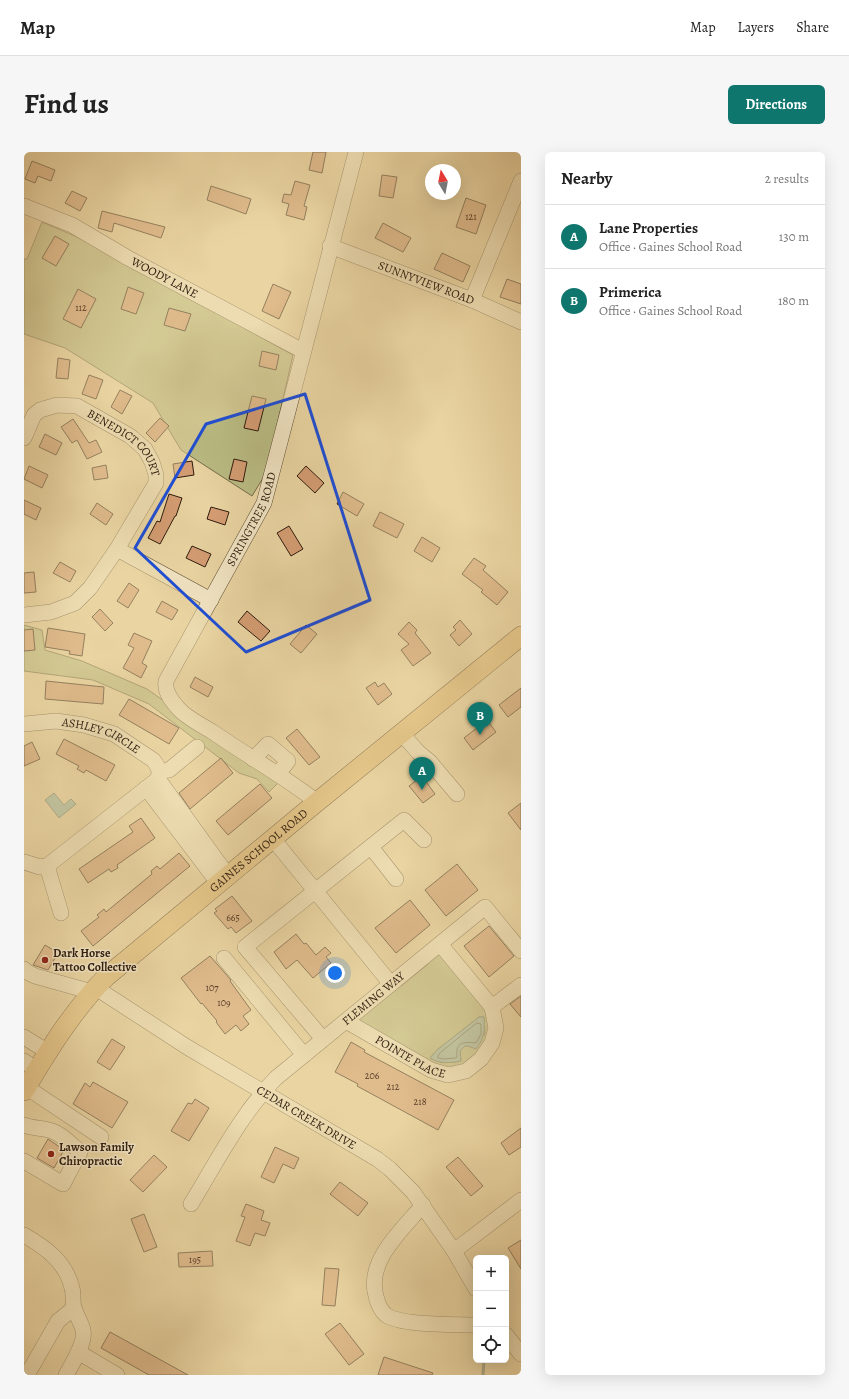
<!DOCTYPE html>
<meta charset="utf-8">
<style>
body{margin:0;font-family:Alegreya,serif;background:#f6f6f6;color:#222}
.controls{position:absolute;right:12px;bottom:12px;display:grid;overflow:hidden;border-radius:6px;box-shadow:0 4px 16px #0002}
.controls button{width:36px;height:36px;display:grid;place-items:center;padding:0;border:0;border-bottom:1px solid #e0e0e0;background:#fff;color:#222;font:20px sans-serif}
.compass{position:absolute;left:401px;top:12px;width:36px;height:36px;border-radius:50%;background:#fff;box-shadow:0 4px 16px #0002;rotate:350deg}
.you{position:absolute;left:311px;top:821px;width:14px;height:14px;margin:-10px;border:3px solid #fff;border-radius:50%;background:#1a73e8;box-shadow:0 0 0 6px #1a73e833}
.badge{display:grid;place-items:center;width:26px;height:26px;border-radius:50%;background:#0f766e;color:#fff;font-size:13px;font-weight:700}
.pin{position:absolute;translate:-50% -33px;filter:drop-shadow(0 1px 2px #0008)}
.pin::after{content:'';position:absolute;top:21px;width:14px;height:12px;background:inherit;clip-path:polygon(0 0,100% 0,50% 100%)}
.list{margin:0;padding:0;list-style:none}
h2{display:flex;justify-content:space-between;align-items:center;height:52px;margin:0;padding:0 16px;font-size:17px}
h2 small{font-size:13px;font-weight:400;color:#767676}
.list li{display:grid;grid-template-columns:26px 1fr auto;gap:12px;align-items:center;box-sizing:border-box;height:64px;padding:0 16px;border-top:1px solid #e0e0e0}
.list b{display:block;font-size:15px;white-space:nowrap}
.list p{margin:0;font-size:13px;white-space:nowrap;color:#767676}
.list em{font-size:13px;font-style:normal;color:#767676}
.icon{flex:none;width:22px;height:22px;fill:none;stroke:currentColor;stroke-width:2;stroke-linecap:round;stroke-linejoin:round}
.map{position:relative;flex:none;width:497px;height:1223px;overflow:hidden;border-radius:6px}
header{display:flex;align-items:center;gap:24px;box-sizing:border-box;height:56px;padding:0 20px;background:#fff;border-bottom:1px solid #e0e0e0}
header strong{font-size:19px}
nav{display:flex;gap:22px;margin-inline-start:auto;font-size:14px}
.intro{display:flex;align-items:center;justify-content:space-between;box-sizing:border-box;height:96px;padding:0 24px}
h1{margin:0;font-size:28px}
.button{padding:10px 18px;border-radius:6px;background:#0f766e;color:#fff;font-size:14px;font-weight:700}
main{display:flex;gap:24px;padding:0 24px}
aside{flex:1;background:#fff;border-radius:6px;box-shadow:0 4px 16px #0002}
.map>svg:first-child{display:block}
.green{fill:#babc84;stroke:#746c49;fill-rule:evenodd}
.water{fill:#98b9a7;stroke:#6d7a6a}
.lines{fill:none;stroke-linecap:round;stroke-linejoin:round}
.shore{stroke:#626a5a;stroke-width:1}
.stream{stroke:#6d7a6a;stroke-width:3}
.building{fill:#d59d73;stroke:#2d1b0e}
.minor-casing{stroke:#5c4a33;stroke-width:16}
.major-casing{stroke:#2d1b0e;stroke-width:20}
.minor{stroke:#f1e4c3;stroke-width:15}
.major{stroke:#e5ba72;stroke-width:19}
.marked{fill:none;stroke:#1d4ed8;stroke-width:3;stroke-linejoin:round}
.poi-dot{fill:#8f2418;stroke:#f1e4c3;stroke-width:1.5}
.labels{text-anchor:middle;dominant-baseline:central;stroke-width:3;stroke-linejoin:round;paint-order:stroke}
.number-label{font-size:10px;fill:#573c27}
.street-label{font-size:12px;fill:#2d1b0e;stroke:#f1e4c3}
.poi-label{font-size:12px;font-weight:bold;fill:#2d1b0e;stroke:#f1e4c3;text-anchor:start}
</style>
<header>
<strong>Map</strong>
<nav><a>Map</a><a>Layers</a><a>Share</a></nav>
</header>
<div class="intro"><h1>Find us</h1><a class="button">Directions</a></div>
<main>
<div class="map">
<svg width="497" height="1223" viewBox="0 0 497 1223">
<rect width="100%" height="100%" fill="#ead5a3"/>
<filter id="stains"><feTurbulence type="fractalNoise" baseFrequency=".005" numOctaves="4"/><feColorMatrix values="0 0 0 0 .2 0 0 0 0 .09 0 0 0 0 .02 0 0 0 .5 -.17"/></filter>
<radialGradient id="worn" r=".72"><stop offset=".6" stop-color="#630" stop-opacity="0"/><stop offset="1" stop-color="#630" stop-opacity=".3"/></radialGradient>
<path class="green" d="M 18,70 L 67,91 L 269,203 L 242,321 L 228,344 L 157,298 L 129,251 L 41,196 L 0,182 L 0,107 L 3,107 Z
M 0,473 L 18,478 L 21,498 L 58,509 L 123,537 L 237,617 L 254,631 L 245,640 L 233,627 L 215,621 L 125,552 L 69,528 L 0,519 Z
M 415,800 L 461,851 L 467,881 L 447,911 L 419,917 L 335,872 L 335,865 L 376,832 L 377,834 L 404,812 L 403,809 ZM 455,865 L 460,865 L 461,882 L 447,895 L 444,894 L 441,894 L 436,899 L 437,909 C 425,911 416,912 406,906 L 413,898 Z"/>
<path class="water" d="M 30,641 L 40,653 L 47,647 L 52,652 L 35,666 L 21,648 Z
M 455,865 L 460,865 C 461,879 460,887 452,897 L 444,894 L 441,894 L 436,899 L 437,909 C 425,911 416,912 406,906 L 413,898 Z"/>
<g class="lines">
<path class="shore" d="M 453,871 L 457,872 L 457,882 L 452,891 C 440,890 431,889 433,905 L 431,906 L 420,907 L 414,906 L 414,904 L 416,901 Z"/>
<path class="stream" d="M 459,1223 L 460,1208"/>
</g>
<path class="building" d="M 289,0 L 302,0 L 298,21 L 285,18 Z
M 8,9 L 31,18 L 27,29 L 14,24 L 11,31 L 1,27 Z
M 358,23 L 373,25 L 369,46 L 355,44 Z
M 271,29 L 286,33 L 280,54 L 283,55 L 280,68 L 262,63 L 265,52 L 258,50 L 260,42 L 267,43 Z
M 187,34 L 227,47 L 222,62 L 183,48 Z
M 48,39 L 63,46 L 56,59 L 41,51 Z
M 442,46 L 462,53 L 452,82 L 432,75 Z
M 78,59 L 141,75 L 137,86 L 90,71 L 88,80 L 74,76 Z
M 359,71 L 387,86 L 379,100 L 351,86 Z
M 31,84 L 45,92 L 32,114 L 18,106 Z
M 418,101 L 446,114 L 439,130 L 410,117 Z
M 483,127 L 497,132 L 497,152 L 476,145 Z
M 249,132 L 267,140 L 255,167 L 238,159 Z
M 104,135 L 120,141 L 112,162 L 97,157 Z
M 54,137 L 72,147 L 57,176 L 39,167 Z
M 145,156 L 167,162 L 161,179 L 140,173 Z
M 238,199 L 255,203 L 252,218 L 235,214 Z
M 34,206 L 46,208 L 44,227 L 32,226 Z
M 65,223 L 79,228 L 72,247 L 58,242 Z
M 96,238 L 108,244 L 98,262 L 87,255 Z
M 228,244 L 242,247 L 234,279 L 220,276 Z
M 136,266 L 145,274 L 131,290 L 122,281 Z
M 49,267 L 65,291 L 72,288 L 78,300 L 63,307 L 53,288 L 48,291 L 37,275 Z
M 21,282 L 38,291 L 32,303 L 15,295 Z
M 210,307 L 223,310 L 219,330 L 205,327 Z
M 168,309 L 170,323 L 151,326 L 149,312 Z
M 82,313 L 84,326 L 70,328 L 68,316 Z
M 5,314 L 24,323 L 18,336 L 0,327 Z
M 282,314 L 300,331 L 291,341 L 273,324 Z
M 319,340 L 340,352 L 333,364 L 313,352 Z
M 145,342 L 158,346 L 152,364 L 151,364 L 136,392 L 124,386 L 133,369 L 136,370 Z
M 0,348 L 17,356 L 12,368 L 0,362 Z
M 73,351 L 89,362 L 82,373 L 66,362 Z
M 187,355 L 205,360 L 201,373 L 183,367 Z
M 356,360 L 380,372 L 373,386 L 349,374 Z
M 265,374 L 279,397 L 267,404 L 253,381 Z
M 398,385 L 416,396 L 408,410 L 390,399 Z
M 168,394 L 187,402 L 181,415 L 162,406 Z
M 450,406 L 462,414 L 459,418 L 484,440 L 473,453 L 457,440 L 459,438 L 438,422 Z
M 36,410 L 52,419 L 46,430 L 29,421 Z
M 10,420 L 12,440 L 0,441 L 0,421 Z
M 105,431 L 115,438 L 104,456 L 93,449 Z
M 138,449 L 154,458 L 148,468 L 132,460 Z
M 76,457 L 89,471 L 81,479 L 68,465 Z
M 223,459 L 246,479 L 237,489 L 214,470 Z
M 436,468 L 448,482 L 435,494 L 426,483 L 432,478 L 429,475 Z
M 385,470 L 393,478 L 391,481 L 407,501 L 389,514 L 377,498 L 385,492 L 374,482 Z
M 282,473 L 293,482 L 277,501 L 266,492 Z
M 24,476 L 61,482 L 58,504 L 45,502 L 46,499 L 21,495 Z
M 9,477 L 11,498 L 0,499 L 0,478 Z
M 110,481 L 128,489 L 118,511 L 123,514 L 117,526 L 99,516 L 110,496 L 104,493 Z
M 171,525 L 189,535 L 184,545 L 166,535 Z
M 22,529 L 80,535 L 79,552 L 21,547 Z
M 351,530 L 354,535 L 360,531 L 368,542 L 354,553 L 342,536 Z
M 497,536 L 497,555 L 484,565 L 475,553 Z
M 105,547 L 155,576 L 145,592 L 95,563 Z
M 463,568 L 472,580 L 449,598 L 440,586 Z
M 273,577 L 296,605 L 285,613 L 262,586 Z
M 40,587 L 91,613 L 82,629 L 62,618 L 60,621 L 53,617 L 55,614 L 32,602 Z
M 8,590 L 16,607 L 0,614 L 0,594 Z
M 197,606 L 209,621 L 166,657 L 155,641 Z
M 398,624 L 411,642 L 399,651 L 385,634 Z
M 236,632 L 248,646 L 204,683 L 192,669 Z
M 497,651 L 497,678 L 484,661 Z
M 117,666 L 131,686 L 93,713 L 94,716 L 87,720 L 85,717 L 64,731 L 55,717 L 109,680 L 105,674 Z
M 155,701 L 166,714 L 69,794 L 57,779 L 75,765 L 73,763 L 80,757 L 82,760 L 128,722 L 127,719 L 133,714 L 136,717 Z
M 433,712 L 454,738 L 422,764 L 401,738 Z
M 208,744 L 228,769 L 212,781 L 207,775 L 204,777 L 190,761 L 193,759 L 191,757 Z
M 386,748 L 406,773 L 372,801 L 351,776 Z
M 465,774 L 490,804 L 465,825 L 440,794 Z
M 272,782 L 280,792 L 282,791 L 292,803 L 301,795 L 307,801 L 302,805 L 307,811 L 289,826 L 273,808 L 262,817 L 250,800 Z
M 21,793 L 34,801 L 24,818 L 9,813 Z
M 186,804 L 207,828 L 206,829 L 227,858 L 219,864 L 225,872 L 217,879 L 212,873 L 201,882 L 192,870 L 193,869 L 178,851 L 177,852 L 157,826 Z
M 497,844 L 497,865 L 486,852 Z
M 88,887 L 101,895 L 86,918 L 73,910 Z
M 327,890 L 341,898 L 340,900 L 430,948 L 414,978 L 333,934 L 334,932 L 311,920 Z
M 69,930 L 104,950 L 88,976 L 49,952 L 61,931 L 66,935 Z
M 171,947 L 185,956 L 165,989 L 147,979 L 164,951 L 168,952 Z
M 497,976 L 497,995 L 485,1003 L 477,991 Z
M 24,987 L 40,998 L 30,1016 L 13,1006 Z
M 251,995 L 275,1006 L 270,1017 L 259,1012 L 250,1031 L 237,1025 Z
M 130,1003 L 143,1015 L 119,1040 L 106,1028 Z
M 434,1005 L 459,1034 L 447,1044 L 422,1015 Z
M 316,1030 L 344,1051 L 334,1064 L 306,1042 Z
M 222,1052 L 240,1059 L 237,1068 L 246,1071 L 241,1084 L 231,1081 L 226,1094 L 212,1089 L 221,1065 L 217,1064 Z
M 120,1062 L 133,1095 L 120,1100 L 107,1067 Z
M 497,1088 L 497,1117 L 484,1096 Z
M 188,1099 L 189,1114 L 155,1115 L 154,1101 Z
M 301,1116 L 315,1117 L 311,1154 L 298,1153 Z
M 316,1171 L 340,1202 L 325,1213 L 301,1182 Z
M 86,1180 L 164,1223 L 125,1223 L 77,1196 Z
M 360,1205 L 409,1221 L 408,1223 L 354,1223 Z"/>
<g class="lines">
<g class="minor-casing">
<g id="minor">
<path id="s1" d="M 0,54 L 48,73 L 104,106 L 279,199"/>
<path id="s2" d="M 306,94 L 448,148 L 497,170"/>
<path d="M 448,148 L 497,29"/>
<path id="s3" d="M 0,286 L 10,263 L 16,258 L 33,253 L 53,254 L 106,284 L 121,297 L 128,310 L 132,323 L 132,331 L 93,397 L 66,436 L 51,451 L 27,460 L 0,463"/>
<path d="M 93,397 L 187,448"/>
<path id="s4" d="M 0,572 L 32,569 L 60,573 L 90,582 L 129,608 C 135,615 136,619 134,627 L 23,714 L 16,715 L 0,710"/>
<path d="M 378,582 L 394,600 L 406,610 L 433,642"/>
<path d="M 229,607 L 244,592 L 264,609 L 254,622"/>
<path d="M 136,620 L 145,618 L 173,595"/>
<path d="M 134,627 L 204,724"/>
<path d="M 122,636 L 195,732"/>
<path id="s5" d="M 293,650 C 260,624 223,604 189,580 C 179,574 167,568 158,560 C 150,552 140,541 142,529 L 240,351 L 332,0"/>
<path d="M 249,687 L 367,832"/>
<path d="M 347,695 L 372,727"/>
<path d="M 23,714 L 37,761"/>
<path d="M 200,806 L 280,903"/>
<path d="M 0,817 L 3,820 L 11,824 L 68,840"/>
<path id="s6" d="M 72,836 L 163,895 L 353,1007 L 366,1017 L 389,1040 L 430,1099 L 452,1137"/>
<path d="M 468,855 L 497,833"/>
<path id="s7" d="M 322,869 L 407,918 L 424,923 L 442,919 L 457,907 L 468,891 L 472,876 L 468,855 L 416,792"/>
<path d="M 0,885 L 24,900"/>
<path d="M 299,887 L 221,795 L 380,668 L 400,688"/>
<path d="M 0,909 L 12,918"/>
<path d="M 2,935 L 77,985"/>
<path d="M 0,973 C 8,976 17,976 25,978 C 37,981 47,992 56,1000 L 39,1032 L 0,1009"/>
<path id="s8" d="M 167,1052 C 193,1009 217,962 252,926 L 461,755 L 497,799"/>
<path d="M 399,1053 C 378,1078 342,1109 352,1144 C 353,1150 357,1159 362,1163 C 378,1174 431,1172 452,1173"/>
<path d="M 0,1083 C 22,1096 42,1110 48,1136 C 50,1142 48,1149 50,1155 C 52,1163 57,1170 59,1178 C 62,1191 48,1212 42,1223"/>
<path d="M 430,1099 L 497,1048"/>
<path d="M 482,1183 L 497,1202"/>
<path d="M 54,1200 L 93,1223"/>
<path d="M 3,1223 L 34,1169 L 50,1156"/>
</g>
</g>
<g class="major-casing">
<g id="major">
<path id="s9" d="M 0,939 C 24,899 49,858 82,825 L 293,650 L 497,484"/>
</g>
</g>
<use href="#minor" class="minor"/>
<use href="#major" class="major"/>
</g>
<path d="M0 0H497V1223H0ZM 281,242 L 346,448 L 222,500 L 111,396 L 182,272 Z" fill="#ead5a3" fill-opacity=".55" fill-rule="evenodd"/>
<path class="marked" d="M 281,242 L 346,448 L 222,500 L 111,396 L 182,272 Z"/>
<g class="poi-dot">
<circle cx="21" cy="808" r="4"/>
<circle cx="27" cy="1002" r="4"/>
</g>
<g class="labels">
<g class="number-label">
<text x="447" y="64">121</text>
<text x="57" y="155">112</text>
<text x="209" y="765">665</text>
<text x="188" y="835">107</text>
<text x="200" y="850">109</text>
<text x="348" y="923">206</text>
<text x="369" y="934">212</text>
<text x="396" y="949">218</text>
<text x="171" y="1107">195</text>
</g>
<g class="street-label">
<text stroke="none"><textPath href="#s1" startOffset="158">WOODY LANE</textPath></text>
<text stroke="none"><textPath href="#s2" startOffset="103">SUNNYVIEW ROAD</textPath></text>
<text stroke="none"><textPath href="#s3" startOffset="132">BENEDICT COURT</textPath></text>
<text stroke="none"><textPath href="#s5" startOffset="382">SPRINGTREE ROAD</textPath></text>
<text stroke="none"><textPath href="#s4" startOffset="80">ASHLEY CIRCLE</textPath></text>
<text stroke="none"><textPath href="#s9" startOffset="339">GAINES SCHOOL ROAD</textPath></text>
<text stroke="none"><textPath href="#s8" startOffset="278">FLEMING WAY</textPath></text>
<text stroke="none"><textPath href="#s7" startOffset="74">POINTE PLACE</textPath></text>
<text stroke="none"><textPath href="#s6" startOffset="247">CEDAR CREEK DRIVE</textPath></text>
</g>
<g class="poi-label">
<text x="29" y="801">Dark Horse<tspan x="29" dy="14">Tattoo Collective</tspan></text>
<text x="35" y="995">Lawson Family<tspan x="35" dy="14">Chiropractic</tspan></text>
</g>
</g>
<rect width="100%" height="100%" filter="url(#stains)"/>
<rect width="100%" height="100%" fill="url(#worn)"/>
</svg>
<div class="controls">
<button>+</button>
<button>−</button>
<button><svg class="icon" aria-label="locate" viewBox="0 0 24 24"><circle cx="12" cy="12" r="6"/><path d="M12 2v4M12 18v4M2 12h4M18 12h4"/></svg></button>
</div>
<svg class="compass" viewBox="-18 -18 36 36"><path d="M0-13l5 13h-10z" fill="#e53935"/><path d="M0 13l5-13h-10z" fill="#767676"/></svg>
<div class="you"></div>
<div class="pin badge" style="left:398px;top:638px">A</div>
<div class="pin badge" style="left:456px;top:583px">B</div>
</div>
<aside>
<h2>Nearby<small>2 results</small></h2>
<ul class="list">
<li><span class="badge">A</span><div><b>Lane Properties</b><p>Office · Gaines School Road</p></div><em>130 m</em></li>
<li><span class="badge">B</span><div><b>Primerica</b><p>Office · Gaines School Road</p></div><em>180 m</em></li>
</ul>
</aside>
</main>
